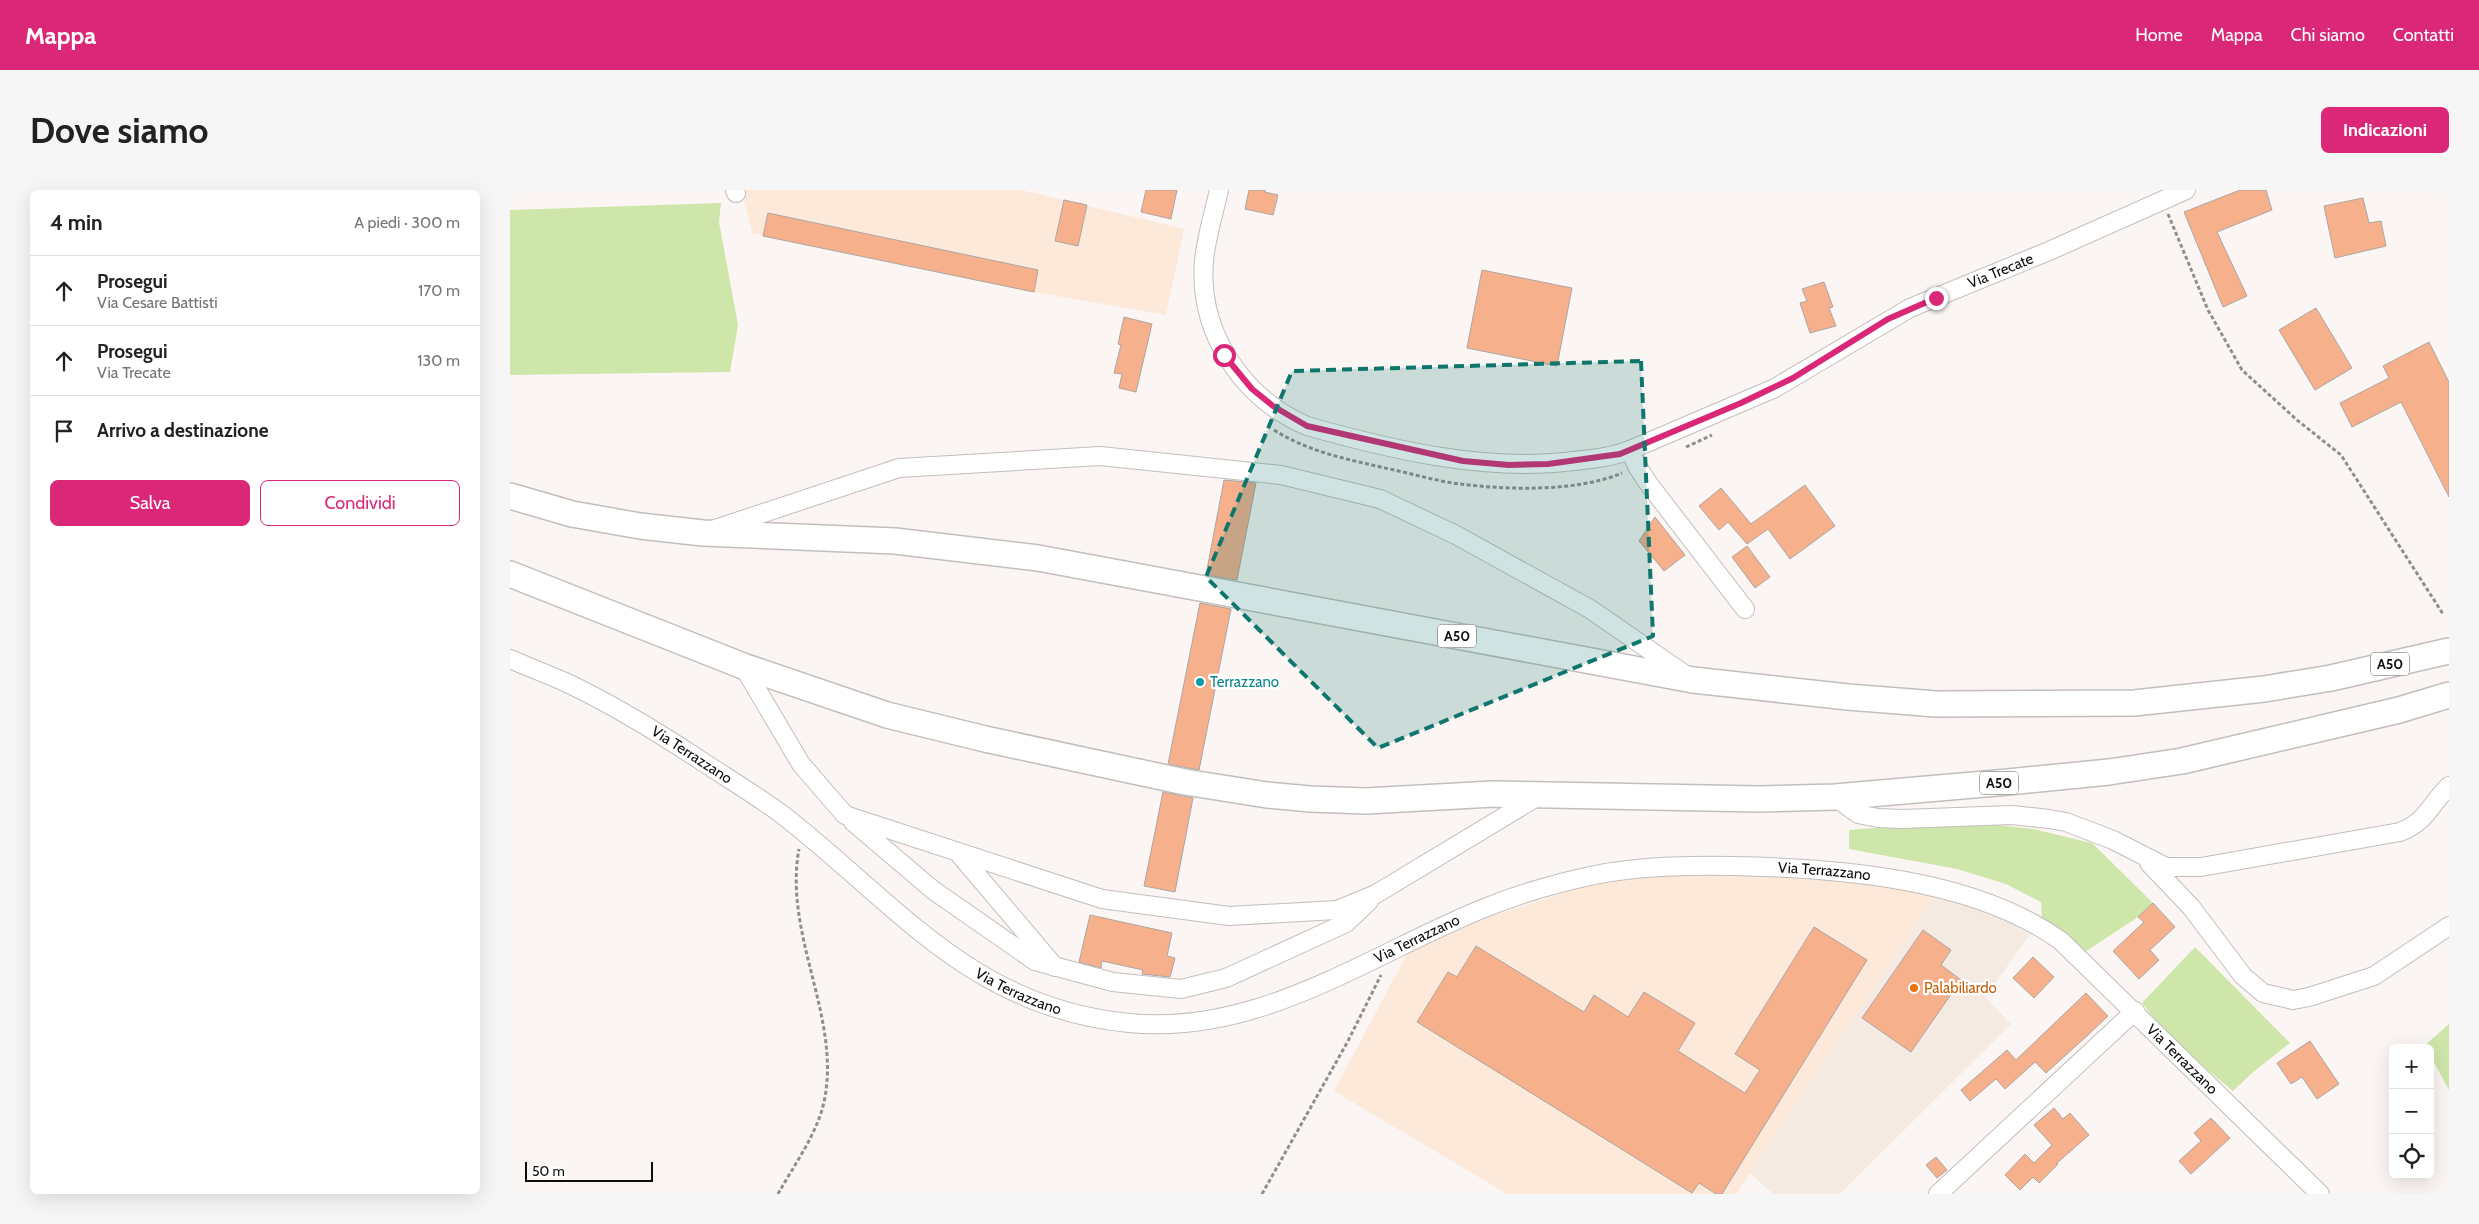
<!DOCTYPE html>
<html lang="it">
<meta charset="utf-8">
<style>
body{margin:0;font-family:Cabin,sans-serif;background:#f6f6f6;color:#222}
.controls{position:absolute;right:15px;bottom:15px;display:grid;overflow:hidden;border-radius:8px;box-shadow:0 5px 20px #0002}
.controls button{width:45px;height:45px;display:grid;place-items:center;padding:0;border:0;border-bottom:1px solid #e0e0e0;background:#fff;color:#222;font:25px sans-serif}
.scale{position:absolute;left:15px;bottom:12px;width:128px;box-sizing:border-box;padding-left:5px;border:2px solid #0e0d0c;border-top:0;font-size:14px;line-height:18px;white-space:nowrap;color:#0e0d0c;-webkit-text-stroke:4px #fff;paint-order:stroke}
.stop{position:absolute;width:15px;height:15px;margin:-11px;border:4px solid #db2777;border-radius:50%;background:#fff}
.stop.end{background:#db2777;border-color:#fff;box-shadow:0 1px 5px #0008}
.list{margin:0;padding:0;list-style:none}
h2{display:flex;justify-content:space-between;align-items:center;height:65px;margin:0;padding:0 20px;font-size:21px}
h2 small{font-size:16px;font-weight:400;color:#767676}
.list li{display:grid;grid-template-columns:32px 1fr auto;gap:15px;align-items:center;box-sizing:border-box;height:70px;padding:0 20px;border-top:1px solid #e0e0e0}
.list b{display:block;font-size:19px;white-space:nowrap}
.list p{margin:0;font-size:16px;white-space:nowrap;color:#767676}
.list em{font-size:16px;font-style:normal;color:#767676}
.actions{display:flex;gap:10px;padding:15px 20px}
.actions a{flex:1;padding:11px 0;border:1px solid #db2777;border-radius:8px;text-align:center;font-size:18px;color:#db2777}
.actions .main{background:#db2777;color:#fff}
.icon{flex:none;width:28px;height:28px;fill:none;stroke:currentColor;stroke-width:2;stroke-linecap:round;stroke-linejoin:round}
.map{position:relative;flex:none;width:1939px;height:1004px;overflow:hidden;border-radius:8px}
header{display:flex;align-items:center;gap:30px;box-sizing:border-box;height:70px;padding:0 25px;background:#db2777;color:#fff}
header strong{font-size:24px}
nav{display:flex;gap:28px;margin-inline-start:auto;font-size:18px}
.intro{display:flex;align-items:center;justify-content:space-between;box-sizing:border-box;height:120px;padding:0 30px}
h1{margin:0;font-size:35px}
.button{padding:12px 22px;border-radius:8px;background:#db2777;color:#fff;font-size:18px;font-weight:700}
main{display:flex;gap:30px;padding:0 30px}
aside{flex:1;background:#fff;border-radius:8px;box-shadow:0 5px 20px #0002}
.map>svg:first-child{display:block}
.built{fill:#f4eae2}
.industrial{fill:#fde9da}
.green{fill:#cfe6aa}
.building{fill:#f6b08c;stroke:#aba6a4}
.lines{fill:none;stroke-linecap:round;stroke-linejoin:round}
.minor-casing{stroke:#c2bebb;stroke-width:20}
.highway-casing{stroke:#c2bebb;stroke-width:28}
.path{stroke:#918e8c;stroke-width:3;stroke-dasharray:4 2.5;stroke-linecap:butt}
.minor{stroke:#fff;stroke-width:18}
.highway{stroke:#fff;stroke-width:25}
.route{stroke:#db2777;stroke-width:6}
.marked{fill:#0f766e;fill-opacity:0.2;stroke:#0f766e;stroke-width:4;stroke-dasharray:10 6;stroke-linejoin:round}
.culture-dot{fill:#0f9aa8;stroke:#fff;stroke-width:2}
.food-dot{fill:#e8710a;stroke:#fff;stroke-width:2}
.labels{text-anchor:middle;dominant-baseline:central;stroke-width:4.5;stroke-linejoin:round;paint-order:stroke}
.shield{fill:#fff;stroke:#565655;stroke-width:1}
.shield-label{font-size:14px;font-weight:bold;fill:#0e0d0c}
.street-label{font-size:15px;fill:#0e0d0c;stroke:#fff}
.culture-label{font-size:15px;fill:#0d838f;stroke:#fff;text-anchor:start}
.food-label{font-size:15px;fill:#c56008;stroke:#fff;text-anchor:start}
</style>
<header>
<strong>Mappa</strong>
<nav><a>Home</a><a>Mappa</a><a>Chi siamo</a><a>Contatti</a></nav>
</header>
<div class="intro"><h1>Dove siamo</h1><a class="button">Indicazioni</a></div>
<main>
<aside>
<h2>4 min<small>A piedi · 300 m</small></h2>
<ul class="list">
<li><svg class="icon" aria-label="ahead" viewBox="0 0 24 24"><path d="M12 20V5M6 11l6-6 6 6"/></svg><div><b>Prosegui</b><p>Via Cesare Battisti</p></div><em>170 m</em></li>
<li><svg class="icon" aria-label="ahead" viewBox="0 0 24 24"><path d="M12 20V5M6 11l6-6 6 6"/></svg><div><b>Prosegui</b><p>Via Trecate</p></div><em>130 m</em></li>
<li><svg class="icon" aria-label="arrive" viewBox="0 0 24 24"><path d="M6 21V4h12l-3 4 3 4H6"/></svg><div><b>Arrivo a destinazione</b></div></li>
</ul>
<div class="actions"><a class="main">Salva</a><a>Condividi</a></div>
</aside>
<div class="map">
<svg width="1939" height="1004" viewBox="0 0 1939 1004">
<rect width="100%" height="100%" fill="#fbf6f3"/>
<path class="built" d="M 1426,706 L 1461,715 L 1499,731 L 1520,745 L 1475,807 L 1501,834 L 1330,1004 L 1263,1004 L 1240,983 Z"/>
<path class="industrial" d="M 231,0 L 512,0 L 674,39 L 656,125 L 524,102 L 242,43 Z
M 1230,683 L 1298,687 L 1363,695 L 1426,706 L 1226,1004 L 997,1004 L 824,901 L 897,764 L 976,728 L 1063,700 L 1125,686 Z"/>
<path class="green" d="M 211,13 L 209,32 L 228,135 L 220,182 L 0,185 L 0,20 Z
M 1449,631 L 1523,639 L 1582,653 L 1643,713 L 1628,727 L 1575,762 L 1532,730 L 1531,712 L 1496,694 L 1447,679 L 1339,659 L 1339,640 Z
M 1685,757 L 1780,853 L 1742,883 L 1723,901 L 1659,848 L 1632,813 Z
M 1939,834 L 1939,900 L 1920,865 L 1920,858 L 1915,855 Z"/>
<path class="building" d="M 636,0 L 667,0 L 661,29 L 631,22 Z
M 739,0 L 755,0 L 755,2 L 768,5 L 763,25 L 735,19 Z
M 1730,0 L 1756,0 L 1762,20 L 1707,42 L 1737,106 L 1713,117 L 1674,22 Z
M 1853,8 L 1859,33 L 1871,31 L 1876,56 L 1825,68 L 1814,16 Z
M 554,10 L 577,15 L 568,56 L 545,51 Z
M 258,23 L 528,80 L 524,102 L 253,46 Z
M 972,80 L 1062,98 L 1047,176 L 957,158 Z
M 1314,92 L 1323,117 L 1319,118 L 1326,136 L 1300,143 L 1290,113 L 1297,111 L 1292,99 Z
M 1806,118 L 1842,178 L 1805,200 L 1769,140 Z
M 614,127 L 642,134 L 626,202 L 609,198 L 612,184 L 604,183 L 611,155 L 608,154 Z
M 1919,152 L 1939,192 L 1939,307 L 1891,212 L 1842,237 L 1830,213 L 1879,188 L 1873,176 Z
M 714,290 L 746,293 L 727,390 L 696,385 Z
M 1295,295 L 1325,336 L 1280,369 L 1258,339 L 1237,354 L 1218,332 L 1209,340 L 1189,316 L 1211,298 L 1241,334 Z
M 1145,327 L 1175,365 L 1154,381 L 1129,351 Z
M 1237,356 L 1260,387 L 1245,398 L 1222,367 Z
M 690,413 L 721,419 L 689,580 L 658,574 Z
M 653,602 L 683,608 L 665,702 L 634,696 Z
M 1643,713 L 1665,737 L 1640,760 L 1649,770 L 1629,789 L 1603,761 L 1634,732 L 1628,727 Z
M 580,725 L 662,743 L 657,766 L 665,768 L 660,787 L 632,784 L 633,780 L 592,771 L 591,778 L 569,772 Z
M 1304,737 L 1357,770 L 1212,1004 L 1206,1004 L 1189,993 L 1182,1003 L 907,832 L 938,782 L 947,787 L 966,756 L 1074,822 L 1084,805 L 1118,827 L 1134,802 L 1185,833 L 1168,861 L 1235,903 L 1250,880 L 1225,864 Z
M 1413,740 L 1441,760 L 1431,775 L 1451,790 L 1401,862 L 1352,828 Z
M 1523,767 L 1544,787 L 1524,808 L 1503,788 Z
M 1576,803 L 1598,826 L 1578,845 L 1536,883 L 1525,872 L 1495,899 L 1486,889 L 1460,911 L 1451,900 L 1497,860 L 1506,870 Z
M 1800,851 L 1829,894 L 1807,909 L 1792,887 L 1781,894 L 1767,873 Z
M 1544,918 L 1553,929 L 1560,923 L 1579,945 L 1547,973 L 1548,974 L 1529,993 L 1523,987 L 1510,1000 L 1495,985 L 1515,964 L 1524,973 L 1542,955 L 1524,935 Z
M 1701,928 L 1720,948 L 1681,984 L 1669,971 L 1691,951 L 1684,943 Z
M 1426,967 L 1437,980 L 1427,988 L 1416,975 Z"/>
<g class="lines">
<g class="minor-casing">
<g id="minor">
<path d="M 225,0 L 226,3"/>
<path id="s1" d="M 709,0 C 704,23 696,47 694,71 C 688,142 732,208 797,236 C 882,260 975,282 1064,271 C 1083,269 1102,267 1120,260 L 1265,198 L 1400,118 L 1539,61 L 1676,0"/>
<path d="M 1120,260 L 1127,276 L 1138,293 L 1235,419"/>
<path d="M 205,339 L 389,278 L 590,266 L 771,285 L 870,309 L 946,345 L 1080,419 L 1177,486"/>
<path id="s2" d="M 0,469 C 18,477 37,484 55,492 C 104,515 151,544 196,574 C 222,591 249,607 274,626 C 388,715 462,818 619,833 C 749,846 857,766 972,719 C 1011,703 1053,691 1095,683 C 1137,676 1180,675 1223,676 C 1327,678 1464,688 1551,751 L 1810,1004"/>
<path d="M 233,476 L 291,574 L 335,625 L 592,709 L 719,726 L 827,720 L 866,704 L 1030,605"/>
<path d="M 1325,607 L 1348,624 L 1368,628 L 1392,629 L 1502,625 L 1539,629 L 1556,632 L 1603,650 L 1656,677 L 1691,677 L 1890,642 C 1917,632 1920,614 1939,596"/>
<path d="M 343,632 L 423,700 L 525,771 L 603,792 L 671,799 L 716,788 L 836,733 L 859,711"/>
<path d="M 450,665 L 545,777"/>
<path d="M 1639,673 L 1681,717 L 1733,786 L 1753,803 L 1783,810 L 1799,807 L 1864,786 L 1939,736"/>
<path d="M 1428,1004 L 1625,821"/>
</g>
</g>
<g class="highway-casing">
<path id="highway" d="M 0,306 L 62,324 L 130,336 L 193,343 L 385,351 L 528,368 L 1183,490 L 1338,507 L 1426,514 L 1624,513 L 1754,499 L 1821,488 L 1939,461
M 0,384 L 233,476 L 377,525 L 475,549 L 675,592 L 757,605 L 800,609 L 856,611 L 983,604 L 1249,609 L 1325,607 L 1498,592 L 1599,582 L 1672,571 L 1889,520 L 1939,505"/>
</g>
<path class="path" d="M 1658,24 L 1698,120 L 1732,180 L 1787,230 L 1831,265 L 1933,424
M 764,240 C 799,262 836,269 875,278 C 900,283 925,291 950,294 C 998,300 1067,302 1112,283
M 1176,257 L 1202,245
M 268,1004 C 284,975 307,944 314,912 C 332,828 273,745 289,659
M 752,1004 L 838,851 L 871,785"/>
<use href="#minor" class="minor"/>
<use href="#highway" class="highway"/>
</g>
<g class="lines">
<path class="route" d="M 714,165 L 742,199 L 763,216 L 797,236 L 953,271 L 999,275 L 1038,274 L 1110,264 L 1231,213 L 1283,188 L 1378,129 L 1426,108"/>
</g>
<path class="marked" d="M 1131,171 L 1143,446 L 868,558 L 696,387 L 782,181 Z"/>
<circle class="culture-dot" cx="690" cy="492" r="5"/>
<circle class="food-dot" cx="1404" cy="798" r="5"/>
<g class="labels">
<g class="shield">
<rect x="928" y="434.5" width="38" height="23" rx="4"/>
<rect x="1861" y="462.5" width="38" height="23" rx="4"/>
<rect x="1470" y="581.5" width="38" height="23" rx="4"/>
</g>
<g class="shield-label">
<text x="947" y="446">A50</text>
<text x="1880" y="474">A50</text>
<text x="1489" y="593">A50</text>
</g>
<g class="street-label">
<text stroke="none"><textPath href="#s1" startOffset="1021">Via Trecate</textPath></text>
<text stroke="none"><textPath href="#s2" startOffset="206">Via Terrazzano</textPath></text>
<text stroke="none"><textPath href="#s2" startOffset="1451">Via Terrazzano</textPath></text>
<text stroke="none"><textPath href="#s2" startOffset="1031">Via Terrazzano</textPath></text>
<text stroke="none"><textPath href="#s2" startOffset="611">Via Terrazzano</textPath></text>
<text stroke="none"><textPath href="#s2" startOffset="1870">Via Terrazzano</textPath></text>
</g>
<g class="culture-label">
<text x="700" y="492">Terrazzano</text>
</g>
<g class="food-label">
<text x="1414" y="798">Palabiliardo</text>
</g>
</g>
</svg>
<div class="controls">
<button>+</button>
<button>−</button>
<button><svg class="icon" aria-label="locate" viewBox="0 0 24 24"><circle cx="12" cy="12" r="6"/><path d="M12 2v4M12 18v4M2 12h4M18 12h4"/></svg></button>
</div>
<div class="scale">50 m</div>
<div class="stop" style="left:714px;top:165px"></div>
<div class="stop end" style="left:1426px;top:108px"></div>
</div>
</main>
